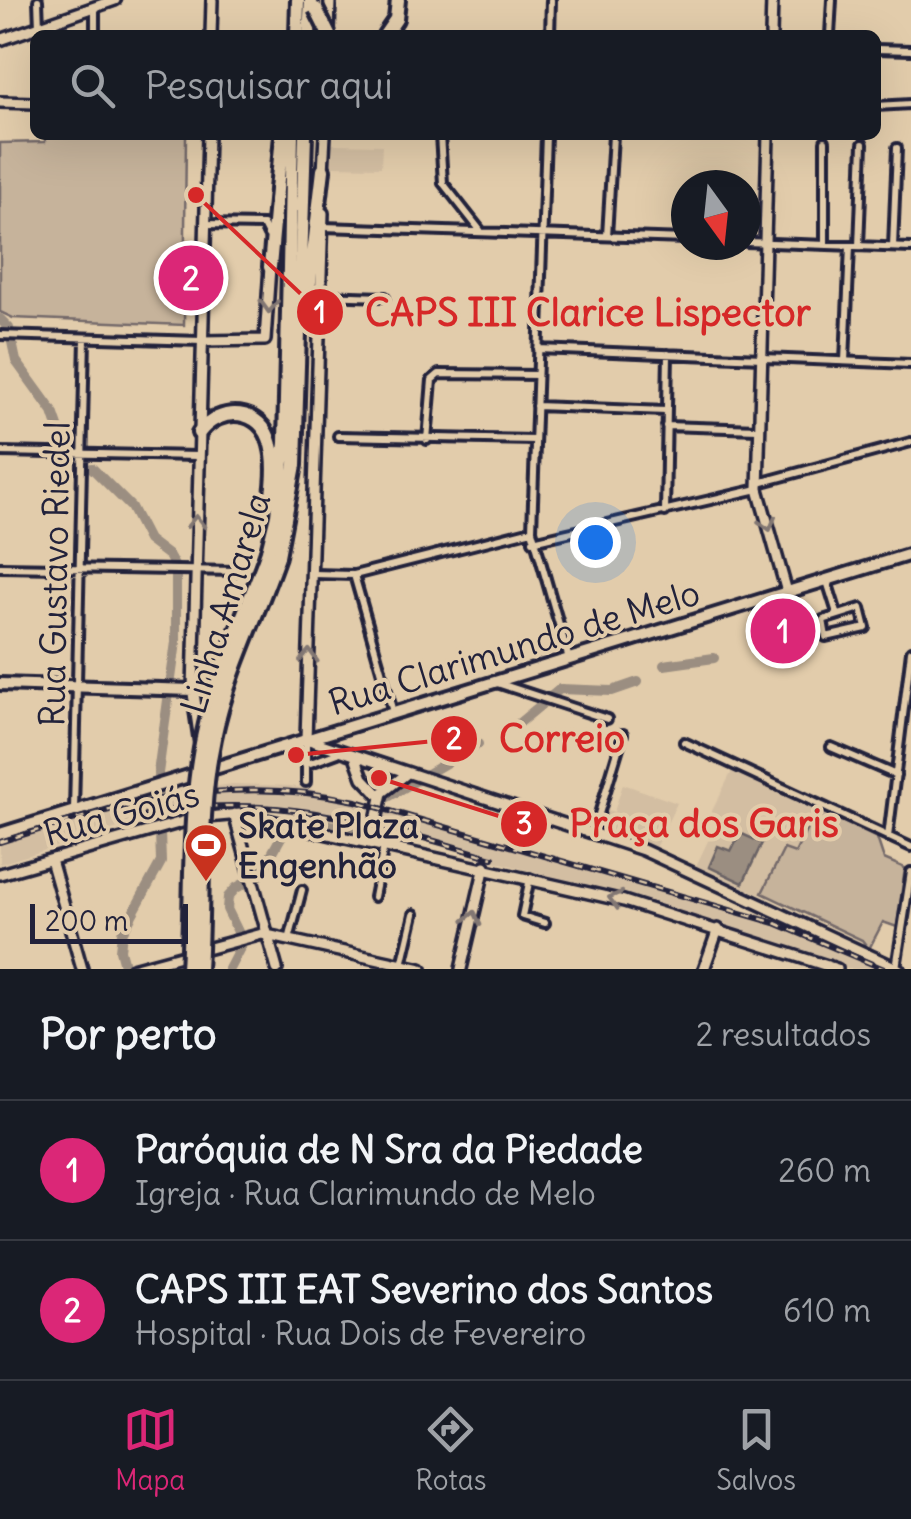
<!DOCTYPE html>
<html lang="pt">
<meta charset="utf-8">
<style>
body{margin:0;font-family:Delius,sans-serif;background:#20242c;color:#f1f3f6}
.compass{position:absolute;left:671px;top:170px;width:90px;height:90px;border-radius:50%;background:#171b24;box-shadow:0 10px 40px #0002;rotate:165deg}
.scale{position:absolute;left:30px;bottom:25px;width:158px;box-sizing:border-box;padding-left:10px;border:5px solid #22223b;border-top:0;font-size:28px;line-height:35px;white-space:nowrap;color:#22223b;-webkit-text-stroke:8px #e2ccab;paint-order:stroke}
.you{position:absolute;left:595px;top:542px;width:35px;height:35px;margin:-25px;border:8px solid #fff;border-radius:50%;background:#1a73e8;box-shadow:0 0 0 15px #1a73e833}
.badge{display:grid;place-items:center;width:65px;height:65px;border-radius:50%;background:#db2777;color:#fff;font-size:32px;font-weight:700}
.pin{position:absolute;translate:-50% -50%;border:5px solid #fff;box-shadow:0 2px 10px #0006}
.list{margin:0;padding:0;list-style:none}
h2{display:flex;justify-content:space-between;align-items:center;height:130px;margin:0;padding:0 40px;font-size:42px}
h2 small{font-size:32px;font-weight:400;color:#9ea1a6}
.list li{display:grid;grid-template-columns:65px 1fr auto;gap:30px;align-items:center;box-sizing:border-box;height:140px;padding:0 40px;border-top:2px solid #363941}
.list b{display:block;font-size:38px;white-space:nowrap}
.list p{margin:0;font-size:32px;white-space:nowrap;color:#9ea1a6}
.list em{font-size:32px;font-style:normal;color:#9ea1a6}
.icon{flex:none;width:55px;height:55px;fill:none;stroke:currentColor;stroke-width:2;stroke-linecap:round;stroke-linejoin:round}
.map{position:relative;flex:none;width:911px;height:969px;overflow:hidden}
.search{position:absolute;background:#171b24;box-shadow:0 10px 40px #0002;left:30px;right:30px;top:30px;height:110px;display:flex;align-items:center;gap:25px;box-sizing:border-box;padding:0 35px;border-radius:15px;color:#9ea1a6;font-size:38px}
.sheet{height:410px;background:#171b24}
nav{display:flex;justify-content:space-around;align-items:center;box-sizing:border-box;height:140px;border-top:2px solid #363941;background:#171b24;font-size:28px;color:#9ea1a6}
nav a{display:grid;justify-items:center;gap:5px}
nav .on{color:#db2777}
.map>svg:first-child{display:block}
.built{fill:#d3bea2}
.green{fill:#c6b39b;stroke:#746a6b;stroke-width:2.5}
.water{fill:#9b8e81;stroke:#6b6365;stroke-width:2.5}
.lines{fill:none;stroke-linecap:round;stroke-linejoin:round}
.river{stroke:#9b8e81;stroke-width:10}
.street-casing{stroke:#22223b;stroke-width:14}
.secondary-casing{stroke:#22223b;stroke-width:16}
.primary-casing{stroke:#22223b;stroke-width:18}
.highway-casing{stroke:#22223b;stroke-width:20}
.street{stroke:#e2ccab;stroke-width:6}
.secondary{stroke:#e2ccab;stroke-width:9}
.primary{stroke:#e2ccab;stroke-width:10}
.highway{stroke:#e2ccab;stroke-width:12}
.rail-casing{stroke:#22223b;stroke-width:6}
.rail{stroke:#e2ccab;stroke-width:2.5;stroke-dasharray:8;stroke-linecap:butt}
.highway-bridge-casing{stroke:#22223b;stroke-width:20;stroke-linecap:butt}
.highway-bridge{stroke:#e2ccab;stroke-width:12}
.oneway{stroke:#827773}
.labels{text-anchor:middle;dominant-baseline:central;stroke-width:8;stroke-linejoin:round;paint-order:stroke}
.street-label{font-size:35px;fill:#22223b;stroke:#e2ccab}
.poi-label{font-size:35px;font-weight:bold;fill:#22223b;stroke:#e2ccab;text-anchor:start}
.leader{fill:none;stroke:#d62828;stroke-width:4}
.callout-dot{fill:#d62828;stroke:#e2ccab;stroke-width:4}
.mark-label{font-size:30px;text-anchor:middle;font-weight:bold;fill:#fff}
.callout-label{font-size:38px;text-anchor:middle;font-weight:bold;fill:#d62828;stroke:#e2ccab;stroke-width:8;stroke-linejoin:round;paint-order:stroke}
</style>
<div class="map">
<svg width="911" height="969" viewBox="0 0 911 969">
<rect width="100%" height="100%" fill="#e2ccab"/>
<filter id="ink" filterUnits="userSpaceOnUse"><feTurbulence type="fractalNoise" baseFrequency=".01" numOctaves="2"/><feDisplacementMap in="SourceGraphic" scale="20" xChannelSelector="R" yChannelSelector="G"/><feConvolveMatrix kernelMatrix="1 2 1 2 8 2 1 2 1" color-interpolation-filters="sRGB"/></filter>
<g filter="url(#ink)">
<path class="built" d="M 332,144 L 382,145 L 381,167 L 331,166 Z
M 733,769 L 817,809 L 794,854 L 784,850 L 760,894 L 695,868 L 717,822 L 709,817 Z
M 233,784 L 290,786 L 349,796 L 819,937 L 889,969 L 847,969 L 770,939 L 424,841 L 278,810 L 223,809 L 134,823 L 0,864 L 0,839 L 142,797 Z
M 623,784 L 677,803 L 655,848 L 619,836 L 625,821 L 618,817 L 612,834 L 600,829 L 604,809 L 614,812 Z"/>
<path class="green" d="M 45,135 L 186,135 L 184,325 L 13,318 L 0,312 L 0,143 L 45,142 Z
M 817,809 L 877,838 L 884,859 L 905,868 L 897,927 L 883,922 L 869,949 L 862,940 L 762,893 L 784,849 L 795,853 Z"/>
<path class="water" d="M 740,833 L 762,843 L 743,883 L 709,867 L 718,846 L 731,851 Z"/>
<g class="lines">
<path class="river" d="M 0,319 L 9,328
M 12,342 L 16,361 L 53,412 L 64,444
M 92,468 L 131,507 L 148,540 L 169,556 L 176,569 L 176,642 L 158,773 L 161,862 L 122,933 L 120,950 L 125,969
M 664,665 L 714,658
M 518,724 L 560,689 L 612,691 L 638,682
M 388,797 L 478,744
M 229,969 L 243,942 L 227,909 L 228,897 L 236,888 L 260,875 L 291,819 L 366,831"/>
<g class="street-casing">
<path id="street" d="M 38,0 L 39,27
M 95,35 L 95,7
M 550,35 L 551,0
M 830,35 L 832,0
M 876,49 L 911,50
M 876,106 L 911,104
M 440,135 L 443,183 L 480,230
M 546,135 L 532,530 L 569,659
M 205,224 L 263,225 L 268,235
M 323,227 L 686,239
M 607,236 L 613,135
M 746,242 L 911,248
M 825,244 L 825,141
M 859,246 L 863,144
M 893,247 L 897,148
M 320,295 L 385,297
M 0,335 L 202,341
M 538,349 L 911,364
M 845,361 L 850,246
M 536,406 L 666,411
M 666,426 L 758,429
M 338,436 L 535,440
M 427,440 L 432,380 L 439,374 L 537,375
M 0,452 L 198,456
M 759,483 L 911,442
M 665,512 L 668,354
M 533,541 L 758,489
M 0,567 L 237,571
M 313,574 L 354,575 L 532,530
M 354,575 L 393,712
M 827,581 L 837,613
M 861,608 L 866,628 L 826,637 L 823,620 Z
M 494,682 L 607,719
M 306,740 L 306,782
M 684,742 L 911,847
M 831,747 L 896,775
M 305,765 L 338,753
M 74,811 L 85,338
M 593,834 L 623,734
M 888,837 L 911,651
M 530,878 L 522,916 L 545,923
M 374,897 L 384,846
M 289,940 L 302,890
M 402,965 L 414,914
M 896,968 L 911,872"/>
</g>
<g class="secondary-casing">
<path id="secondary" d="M 329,32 L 330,0
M 211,35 L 212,0
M 771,35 L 772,0
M 0,40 L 115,0
M 0,102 L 35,103
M 768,135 L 758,489 L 787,592
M 323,172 L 325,135
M 323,213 L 306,739 L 643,850 L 899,969
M 202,341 L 265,340 L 270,267
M 193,690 L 208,135
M 356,759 L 363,778 L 381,797
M 234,814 L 277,969
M 376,843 L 373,834 L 382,793 L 405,775
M 51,860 L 82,969
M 0,874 L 196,818 L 240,814 L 624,901 L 837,969
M 132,969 L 262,934 L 421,969
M 461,969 L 485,866
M 704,969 L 718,929"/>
</g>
<g class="primary-casing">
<path id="primary" d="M 0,684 L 193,690 L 201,744
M 0,834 L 911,554"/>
</g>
<g class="highway-casing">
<path id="highway" d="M 297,35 L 298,0
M 309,35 L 311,0
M 385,35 L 396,19 L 398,0
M 270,267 L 282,135
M 307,307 L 323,170
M 199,433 C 220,405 262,407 271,445 C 276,463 274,483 271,501
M 268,551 L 277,515 L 285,443 L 292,135
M 278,556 L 295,465 L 305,135"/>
</g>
<use href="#street" class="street"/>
<use href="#secondary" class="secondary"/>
<use href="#primary" class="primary"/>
<use href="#highway" class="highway"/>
<g class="rail-casing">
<path id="rail" d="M 145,815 C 267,789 377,824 493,858
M 0,842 C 125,803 225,773 356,801 L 775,923 L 884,969"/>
</g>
<use href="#rail" class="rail"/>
<g class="highway-bridge-casing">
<path id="highway-bridge" d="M 316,9 L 329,35
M 188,969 C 193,887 187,805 206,724 C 219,664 248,609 268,551
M 199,969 C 204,892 198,814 214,738 C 227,674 257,617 278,556"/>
</g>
<use href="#highway-bridge" class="highway-bridge"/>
</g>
<defs><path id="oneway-chevron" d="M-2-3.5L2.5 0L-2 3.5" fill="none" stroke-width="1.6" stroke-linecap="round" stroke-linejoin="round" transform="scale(2.5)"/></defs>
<g class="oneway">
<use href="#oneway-chevron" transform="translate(269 306) rotate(92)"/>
<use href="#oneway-chevron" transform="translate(196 522) rotate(-89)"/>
<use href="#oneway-chevron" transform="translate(768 524) rotate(74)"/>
<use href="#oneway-chevron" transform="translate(309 656) rotate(-88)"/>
<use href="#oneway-chevron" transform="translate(615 899) rotate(-165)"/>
<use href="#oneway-chevron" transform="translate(473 918) rotate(-77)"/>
</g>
</g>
<defs>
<g id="stadium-pin" transform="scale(2.25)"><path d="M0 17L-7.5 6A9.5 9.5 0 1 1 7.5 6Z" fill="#c8321e" stroke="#e2ccab"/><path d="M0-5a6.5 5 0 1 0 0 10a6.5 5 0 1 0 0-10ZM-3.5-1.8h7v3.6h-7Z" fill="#fff"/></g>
</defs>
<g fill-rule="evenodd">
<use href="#stadium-pin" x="206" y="845"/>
</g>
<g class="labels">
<g class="street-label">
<text transform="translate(54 574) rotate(-89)">Rua Gustavo Riedel</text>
<text transform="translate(225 603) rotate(-73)">Linha Amarela</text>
<text transform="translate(514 647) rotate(-17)">Rua Clarimundo de Melo</text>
<text transform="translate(121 813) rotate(-15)">Rua Goiás</text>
</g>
<g class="poi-label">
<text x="238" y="825">Skate Plaza<tspan x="238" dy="40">Engenhão</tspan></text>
</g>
</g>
<path class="leader" d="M196 195L320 312M296 755L454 739M379 778L524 824"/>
<g class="callout-dot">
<circle cx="196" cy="195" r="10"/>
<circle cx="296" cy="755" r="10"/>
<circle cx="379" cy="778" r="10"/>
<circle cx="320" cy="312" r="25"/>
<circle cx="454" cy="739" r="25"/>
<circle cx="524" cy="824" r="25"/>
</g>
<g class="mark-label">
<text x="320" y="323">1</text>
<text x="454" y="749">2</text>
<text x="524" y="834">3</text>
</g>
<g class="callout-label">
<text x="588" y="326">CAPS III Clarice Lispector</text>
<text x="562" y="752">Correio</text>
<text x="704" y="837">Praça dos Garis</text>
</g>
</svg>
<svg class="compass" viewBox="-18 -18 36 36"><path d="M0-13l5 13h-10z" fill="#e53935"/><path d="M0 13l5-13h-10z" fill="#9ea1a6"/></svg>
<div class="scale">200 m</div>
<div class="you"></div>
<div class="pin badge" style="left:783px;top:631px">1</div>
<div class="pin badge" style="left:191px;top:278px">2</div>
<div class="search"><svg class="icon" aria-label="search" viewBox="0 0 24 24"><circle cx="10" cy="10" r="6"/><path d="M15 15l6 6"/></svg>Pesquisar aqui</div>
</div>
<section class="sheet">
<h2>Por perto<small>2 resultados</small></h2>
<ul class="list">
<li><span class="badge">1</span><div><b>Paróquia de N Sra da Piedade</b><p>Igreja · Rua Clarimundo de Melo</p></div><em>260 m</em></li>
<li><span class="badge">2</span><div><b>CAPS III EAT Severino dos Santos</b><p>Hospital · Rua Dois de Fevereiro</p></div><em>610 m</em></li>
</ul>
</section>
<nav>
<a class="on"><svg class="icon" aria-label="map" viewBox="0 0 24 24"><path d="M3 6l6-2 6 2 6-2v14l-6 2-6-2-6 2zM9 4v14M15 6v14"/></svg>Mapa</a>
<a><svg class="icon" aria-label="directions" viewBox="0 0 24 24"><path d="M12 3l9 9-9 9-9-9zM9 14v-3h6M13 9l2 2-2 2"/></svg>Rotas</a>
<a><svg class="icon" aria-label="saved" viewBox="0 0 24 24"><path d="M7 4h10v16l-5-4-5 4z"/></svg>Salvos</a>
</nav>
